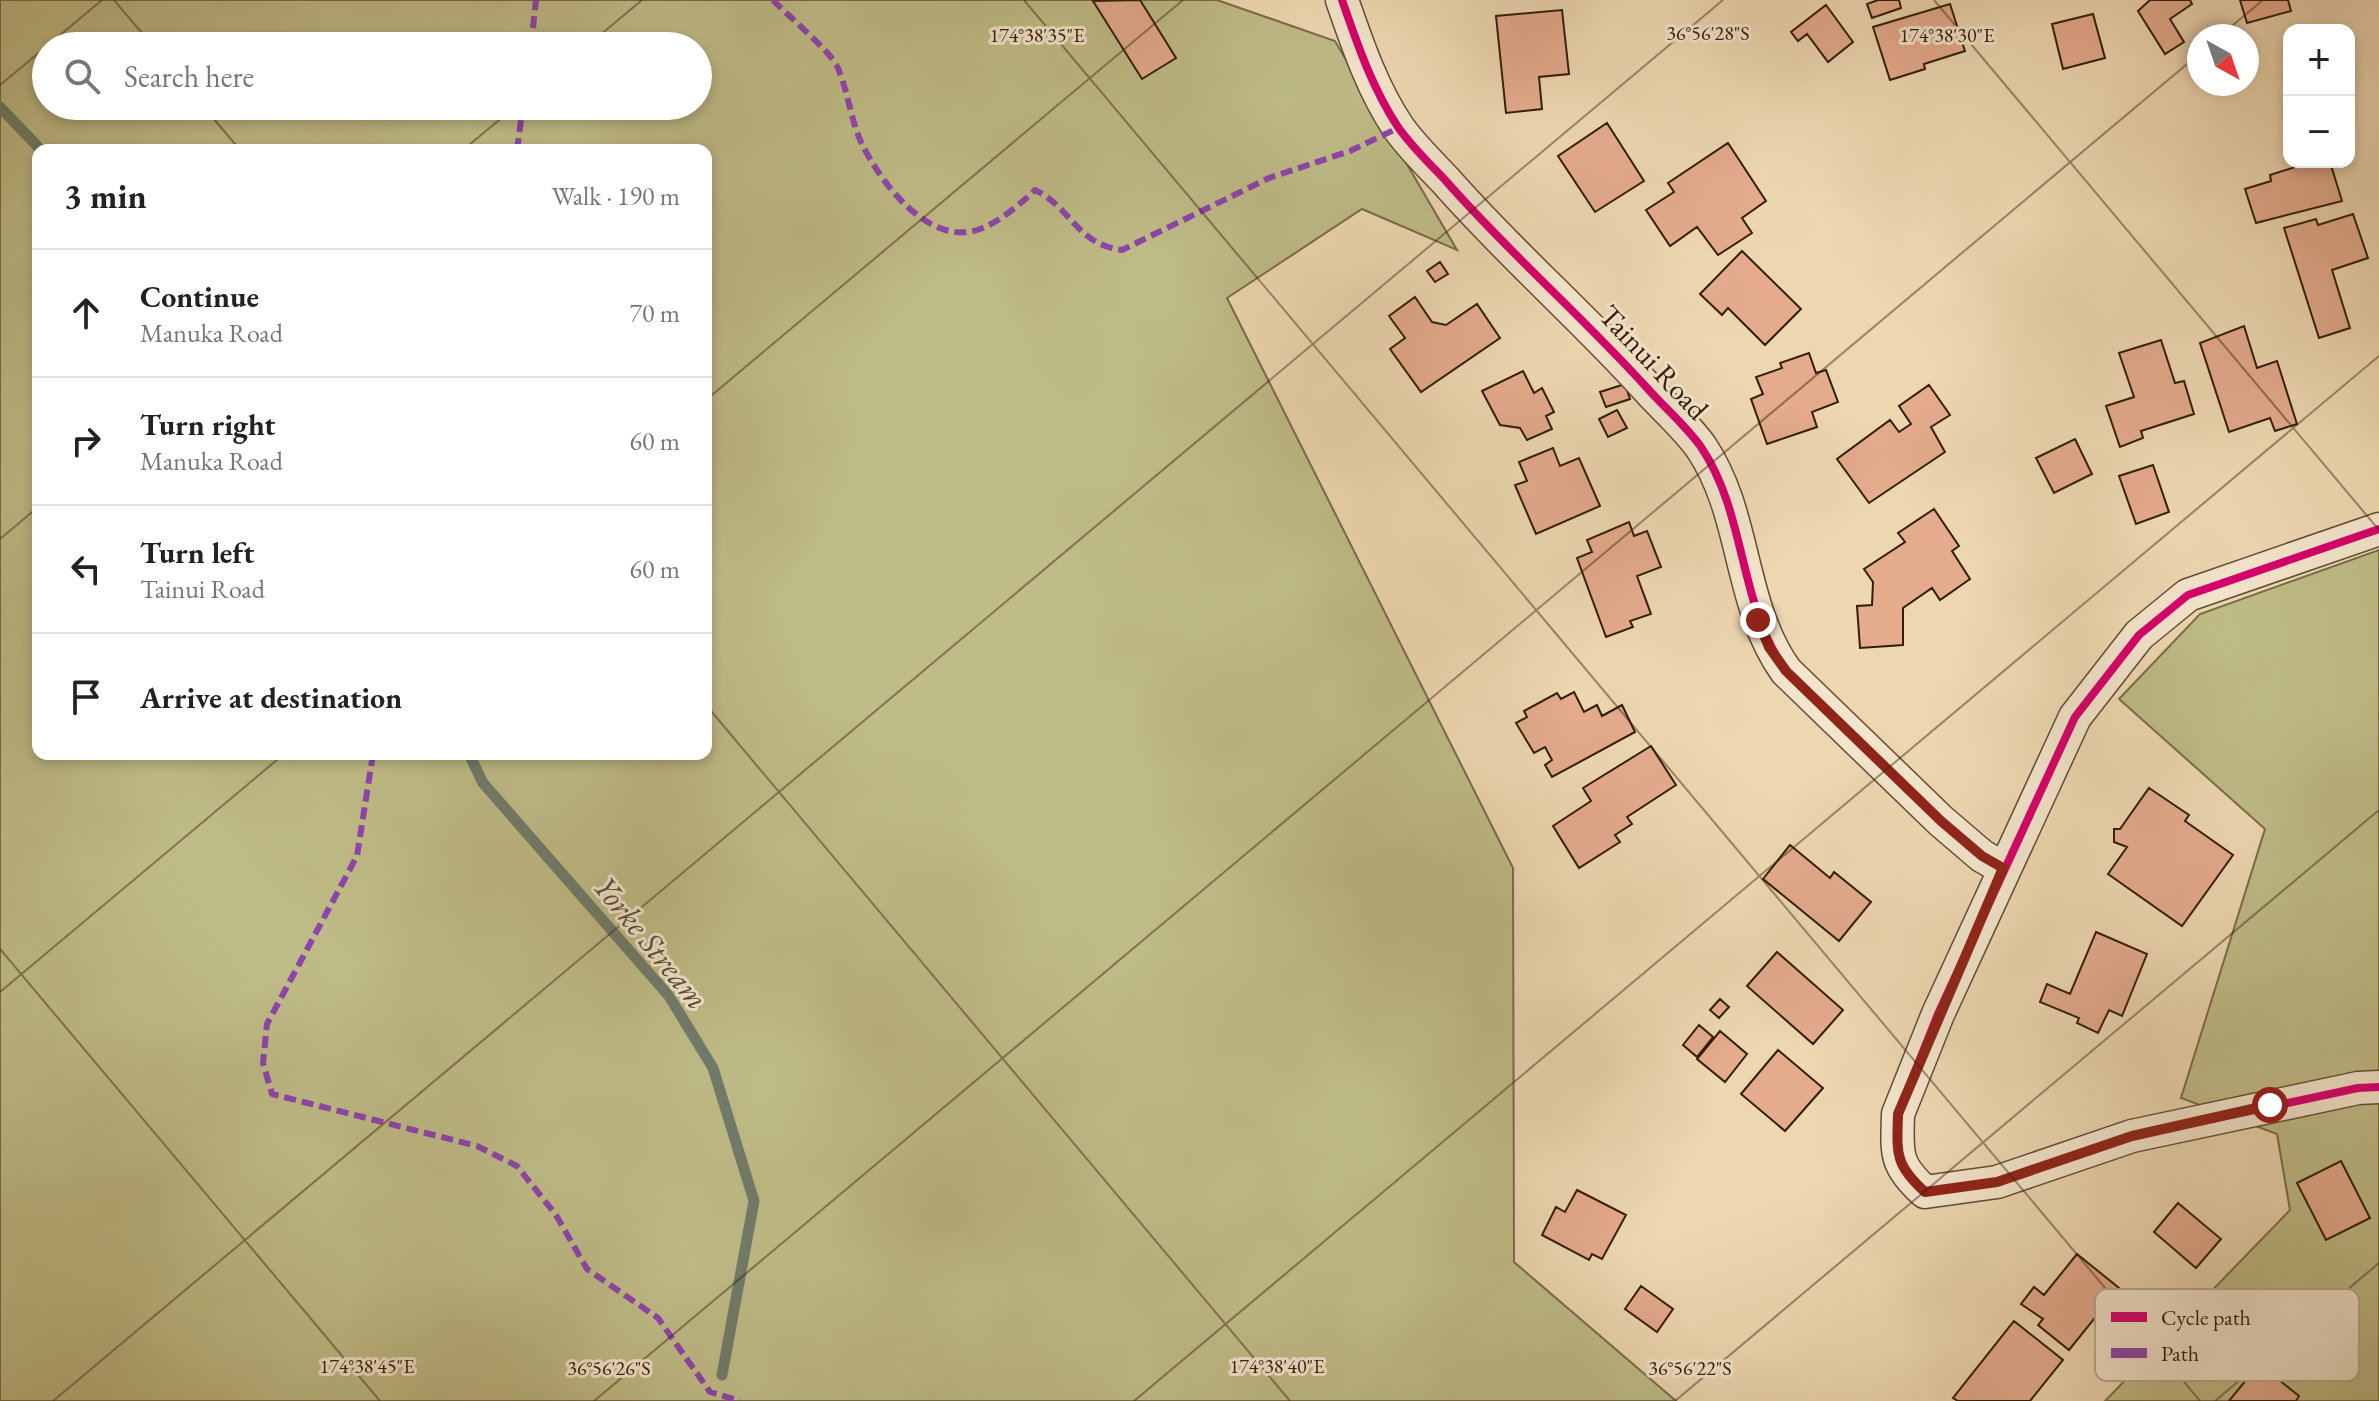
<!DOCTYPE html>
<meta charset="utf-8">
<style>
body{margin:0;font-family:"EB Garamond",serif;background:#f2f2f2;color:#222}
.controls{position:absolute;right:24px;top:24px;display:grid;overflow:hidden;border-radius:16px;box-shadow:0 4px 12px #0003}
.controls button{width:72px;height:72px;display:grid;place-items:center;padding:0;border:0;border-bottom:2px solid #e0e0e0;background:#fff;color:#222;font:40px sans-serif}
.compass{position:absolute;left:2187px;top:24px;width:72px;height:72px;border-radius:50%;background:#fff;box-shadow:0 4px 12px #0003;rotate:140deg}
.stop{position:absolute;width:24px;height:24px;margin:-18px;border:6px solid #8f2418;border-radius:50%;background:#fff}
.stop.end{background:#8f2418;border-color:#fff;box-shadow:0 2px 8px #0008}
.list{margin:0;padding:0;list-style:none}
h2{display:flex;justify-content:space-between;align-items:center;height:104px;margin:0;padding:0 32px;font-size:34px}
h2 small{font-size:26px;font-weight:400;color:#767676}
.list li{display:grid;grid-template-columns:52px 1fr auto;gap:24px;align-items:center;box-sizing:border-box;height:128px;padding:0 32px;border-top:2px solid #e0e0e0}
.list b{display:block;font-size:30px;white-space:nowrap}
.list p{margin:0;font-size:26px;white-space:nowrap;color:#767676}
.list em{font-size:26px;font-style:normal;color:#767676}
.icon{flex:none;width:44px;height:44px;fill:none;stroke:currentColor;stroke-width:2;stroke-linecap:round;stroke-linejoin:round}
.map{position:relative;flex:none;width:2379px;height:1401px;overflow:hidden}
.search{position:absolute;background:#fff;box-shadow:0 4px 12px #0003;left:32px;top:32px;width:680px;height:88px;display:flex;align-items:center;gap:20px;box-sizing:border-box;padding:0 28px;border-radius:44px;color:#767676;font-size:30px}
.panel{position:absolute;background:#fff;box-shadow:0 4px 12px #0003;left:32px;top:144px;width:680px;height:616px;border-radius:16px}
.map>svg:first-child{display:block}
.green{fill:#bfbc87;stroke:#786c48;stroke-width:2;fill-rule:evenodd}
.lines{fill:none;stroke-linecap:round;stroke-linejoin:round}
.stream{stroke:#707b6b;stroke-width:11}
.building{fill:#e4ab8d;stroke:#321d09;stroke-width:2}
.minor-casing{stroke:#614c33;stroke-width:35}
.minor{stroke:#f3e5cc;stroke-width:32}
.quiet{stroke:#8e44ad;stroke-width:6;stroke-dasharray:12 6;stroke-linecap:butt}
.cycleway-casing{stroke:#f3e5cc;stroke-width:13}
.cycleway{stroke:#d6006c;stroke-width:8}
.route{stroke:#8f2418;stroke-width:10}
.ticks{fill:none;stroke:#321d09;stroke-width:2;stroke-opacity:0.45}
.labels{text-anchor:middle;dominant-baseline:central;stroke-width:6;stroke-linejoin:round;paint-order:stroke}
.street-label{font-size:30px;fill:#321d09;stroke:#f3e5cc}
.water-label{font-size:32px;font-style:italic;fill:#514c3a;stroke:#f3e5cc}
.key{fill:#f3e5cc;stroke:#b9a992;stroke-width:2}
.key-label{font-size:22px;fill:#321d09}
.ticks-label{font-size:20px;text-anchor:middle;fill:#321d09;stroke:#f3e5cc;stroke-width:6;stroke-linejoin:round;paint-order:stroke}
</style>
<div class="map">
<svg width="2379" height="1401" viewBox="0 0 2379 1401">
<rect width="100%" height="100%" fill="#edd7b1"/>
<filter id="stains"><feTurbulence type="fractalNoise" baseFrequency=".0025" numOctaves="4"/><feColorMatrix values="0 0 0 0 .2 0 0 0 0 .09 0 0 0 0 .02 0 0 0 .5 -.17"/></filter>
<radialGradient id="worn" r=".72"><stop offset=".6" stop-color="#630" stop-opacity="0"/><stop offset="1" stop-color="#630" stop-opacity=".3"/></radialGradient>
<path class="green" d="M 0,0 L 1217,0 L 1335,41 L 1457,250 L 1362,209 L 1227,298 L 1513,868 L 1514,1262 L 1676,1401 L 0,1401 ZM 46,46 L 698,46 L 698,106 L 46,106 ZM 38,150 L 706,150 L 706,754 L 38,754 Z
M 2379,550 L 2379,1401 L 2105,1401 L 2290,1210 L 2277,1134 L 2181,1098 L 2265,829 L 2119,699 L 2200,614 Z"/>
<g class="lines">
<path class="stream" d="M 0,107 L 41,150
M 469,754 L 483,783 L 669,996 L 713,1068 L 754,1201 L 722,1375"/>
</g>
<path class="building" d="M 1140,0 L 1176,58 L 1142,79 L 1093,1 Z
M 1878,0 L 1899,0 L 1901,8 L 1872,18 L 1867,4 Z
M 2150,0 L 2190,0 L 2192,4 L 2170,19 L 2184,42 L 2165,54 L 2138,11 Z
M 2240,0 L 2288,0 L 2291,11 L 2247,23 Z
M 1950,4 L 1965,51 L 1924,64 L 1925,69 L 1890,80 L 1873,27 Z
M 1826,5 L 1853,42 L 1828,62 L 1807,34 L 1798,41 L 1791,32 Z
M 1562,10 L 1569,74 L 1539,77 L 1542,109 L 1506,113 L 1496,16 Z
M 2093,14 L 2105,58 L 2063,69 L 2052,24 Z
M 1607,123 L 1644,181 L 1595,212 L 1558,156 Z
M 1728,143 L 1766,201 L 1742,218 L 1752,233 L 1718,255 L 1697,227 L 1670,246 L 1646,210 L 1674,192 L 1668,183 Z
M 2311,162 L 2330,162 L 2342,201 L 2256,223 L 2245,189 L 2271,181 L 2270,175 Z
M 2353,214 L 2368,258 L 2332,270 L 2350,328 L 2319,338 L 2284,228 L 2316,219 L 2318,225 Z
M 1742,251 L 1801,309 L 1765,345 L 1728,308 L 1722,315 L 1700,294 Z
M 1440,262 L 1448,274 L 1435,282 L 1427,271 Z
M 1415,297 L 1432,322 L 1446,325 L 1477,304 L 1500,338 L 1421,392 L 1390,349 L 1405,338 L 1389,316 Z
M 2244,326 L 2257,368 L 2277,361 L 2297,424 L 2275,431 L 2270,418 L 2229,432 L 2200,343 Z
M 2161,340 L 2175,383 L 2184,381 L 2194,414 L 2141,431 L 2143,438 L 2120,447 L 2106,406 L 2134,397 L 2119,353 Z
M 1809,353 L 1816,373 L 1826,370 L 1838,402 L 1812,412 L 1817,427 L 1767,444 L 1751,399 L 1763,394 L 1756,377 L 1782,368 L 1780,363 Z
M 1523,371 L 1534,393 L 1542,388 L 1554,412 L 1546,416 L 1552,429 L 1527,440 L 1520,428 L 1500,425 L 1482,391 Z
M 1625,384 L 1630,399 L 1606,407 L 1600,392 Z
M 1929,385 L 1950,415 L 1931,427 L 1945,452 L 1869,503 L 1837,459 L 1890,420 L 1899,432 L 1911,424 L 1899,406 Z
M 1617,410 L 1627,428 L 1608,437 L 1599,419 Z
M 2075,439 L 2092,474 L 2054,493 L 2036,458 Z
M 1553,448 L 1560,466 L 1579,458 L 1600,506 L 1536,534 L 1515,485 L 1527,481 L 1519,462 Z
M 2153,465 L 2169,512 L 2136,524 L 2119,476 Z
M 1934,509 L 1959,546 L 1952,551 L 1970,579 L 1940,600 L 1932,588 L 1903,608 L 1903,645 L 1860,648 L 1857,606 L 1872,605 L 1873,582 L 1864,569 L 1905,542 L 1898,533 Z
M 1629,522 L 1634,536 L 1647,531 L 1661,567 L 1637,576 L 1651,614 L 1630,621 L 1633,627 L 1606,637 L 1577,558 L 1592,552 L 1587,540 Z
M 1574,692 L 1584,712 L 1597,705 L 1602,716 L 1622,705 L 1635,732 L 1552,777 L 1545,765 L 1552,760 L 1545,747 L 1534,753 L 1516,723 L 1527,717 L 1524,711 L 1557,693 L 1561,699 Z
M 1651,746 L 1676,785 L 1627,817 L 1632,824 L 1615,835 L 1620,842 L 1579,868 L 1553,826 L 1591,801 L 1583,788 Z
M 2149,788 L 2189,815 L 2185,821 L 2233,855 L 2182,926 L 2108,874 L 2127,847 L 2114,842 L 2114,829 L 2120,829 Z
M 1790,845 L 1830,878 L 1834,872 L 1871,902 L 1839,941 L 1763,879 Z
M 2096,932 L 2147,954 L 2122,1016 L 2109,1010 L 2098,1033 L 2077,1023 L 2079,1018 L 2040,1002 L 2047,984 L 2070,994 Z
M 1777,952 L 1843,1010 L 1813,1044 L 1747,986 Z
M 1720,999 L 1729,1007 L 1719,1018 L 1710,1010 Z
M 1699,1025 L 1713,1037 L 1697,1057 L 1683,1045 Z
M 1720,1031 L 1747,1054 L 1725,1082 L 1697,1059 Z
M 1778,1050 L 1823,1088 L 1785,1131 L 1741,1094 Z
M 2341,1161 L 2370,1218 L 2326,1240 L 2297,1183 Z
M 1577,1190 L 1626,1215 L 1602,1259 L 1592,1254 L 1589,1260 L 1542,1235 L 1556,1207 L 1565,1212 Z
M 2178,1203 L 2221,1239 L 2196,1268 L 2154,1232 Z
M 2077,1254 L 2119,1288 L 2069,1350 L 2038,1325 L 2043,1319 L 2021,1304 L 2034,1287 L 2044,1295 Z
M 1641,1286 L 1673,1309 L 1657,1332 L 1625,1309 Z
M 2014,1321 L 2063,1360 L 2030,1401 L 1958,1401 L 1953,1398 Z
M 2259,1364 L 2299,1396 L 2296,1401 L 2229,1401 Z"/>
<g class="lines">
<g class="minor-casing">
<path id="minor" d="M 1342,0 C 1357,43 1372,88 1398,127 C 1411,146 1430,164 1446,181 C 1510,254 1583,317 1648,389 C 1665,408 1686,426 1701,447 C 1747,515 1738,604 1786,671 L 1941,821 L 1982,856 L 2003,868
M 2379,529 L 2188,595 L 2139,635 L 2075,717 L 1938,1014 L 1898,1114 C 1897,1153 1894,1164 1925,1192 L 1997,1182 L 2132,1136 L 2358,1088 L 2379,1087"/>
</g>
<use href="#minor" class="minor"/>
<path class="quiet" d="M 773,0 C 787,15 829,50 837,66 C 848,90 850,118 861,142 C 880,182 929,248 980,229 C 1001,221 1019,205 1035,190 C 1072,208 1076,244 1122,250 L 1269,178 L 1350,151 L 1398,128
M 531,46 L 536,0
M 517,150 L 523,106
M 373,754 L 357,856 L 267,1024 L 263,1063 L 272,1094 L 477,1146 L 517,1166 L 556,1215 L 587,1269 L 658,1318 L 710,1392 L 740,1401"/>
<g class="cycleway-casing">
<path id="cycleway" d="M 1342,0 C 1357,43 1372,88 1398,127 C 1411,146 1430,164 1446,181 C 1510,254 1583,317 1648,389 C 1665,408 1686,426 1701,447 C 1747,515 1738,604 1786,671 L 1941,821 L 1982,856 L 2003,868
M 2379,529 L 2188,595 L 2139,635 L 2075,717 L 1938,1014 L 1898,1114 C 1897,1153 1894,1164 1925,1192 L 1997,1182 L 2132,1136 L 2358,1088 L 2379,1087"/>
</g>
<use href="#cycleway" class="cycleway"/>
</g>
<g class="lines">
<path class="route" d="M 1758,620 L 1769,647 L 1786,671 L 1941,821 L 1982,856 L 2003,868 L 1898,1114 C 1897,1153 1894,1164 1925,1192 L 1997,1182 L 2132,1136 L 2270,1105"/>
</g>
<path class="ticks" d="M 114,0 L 153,46M 1024,0 L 2200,1401M 1934,0 L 2379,530M 2220,36 L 2263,0M 47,46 L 102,0M 587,46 L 642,0M 0,85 L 46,47M 203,106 L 240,150M 463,150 L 516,106M 706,400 L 1183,0M 0,539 L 38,507M 706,705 L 1290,1401M 0,949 L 380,1401M 0,992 L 284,754M 53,1401 L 1723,0M 594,1401 L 2199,54M 1134,1401 L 2379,356M 1675,1401 L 2379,810M 2215,1401 L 2379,1263"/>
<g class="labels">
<g class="street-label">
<text transform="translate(1654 362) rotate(47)">Tainui Road</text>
</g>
<g class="water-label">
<text transform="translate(651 942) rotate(51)">Yorke Stream</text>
</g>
</g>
<rect x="2095" y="1289" width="264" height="92" rx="12" class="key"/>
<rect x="2111" y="1312" width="36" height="10" fill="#d6006c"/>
<rect x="2111" y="1348" width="36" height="10" fill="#8e44ad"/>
<g class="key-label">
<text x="2161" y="1325">Cycle path</text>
<text x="2161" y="1361">Path</text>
</g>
<g class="ticks-label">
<text x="1708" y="40">36°56'28"S</text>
<text x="1037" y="42">174°38'35"E</text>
<text x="1947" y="42">174°38'30"E</text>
<text x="367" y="1373">174°38'45"E</text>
<text x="1277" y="1373">174°38'40"E</text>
<text x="609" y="1375">36°56'26"S</text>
<text x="1690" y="1375">36°56'22"S</text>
</g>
<rect width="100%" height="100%" filter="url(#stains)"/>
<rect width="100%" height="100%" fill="url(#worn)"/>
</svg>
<div class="controls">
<button>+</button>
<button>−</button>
</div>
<svg class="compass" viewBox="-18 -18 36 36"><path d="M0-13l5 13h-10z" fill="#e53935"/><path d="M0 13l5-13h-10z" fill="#767676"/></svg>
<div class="stop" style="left:2270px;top:1105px"></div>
<div class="stop end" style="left:1758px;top:620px"></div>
<div class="search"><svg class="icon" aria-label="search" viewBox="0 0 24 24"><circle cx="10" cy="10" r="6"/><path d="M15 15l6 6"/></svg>Search here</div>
<section class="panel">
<h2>3 min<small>Walk · 190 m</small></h2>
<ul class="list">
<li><svg class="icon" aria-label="ahead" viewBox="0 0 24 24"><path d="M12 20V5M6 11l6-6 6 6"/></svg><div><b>Continue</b><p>Manuka Road</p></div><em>70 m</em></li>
<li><svg class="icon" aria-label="right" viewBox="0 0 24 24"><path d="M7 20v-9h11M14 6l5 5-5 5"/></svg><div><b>Turn right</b><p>Manuka Road</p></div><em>60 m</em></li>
<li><svg class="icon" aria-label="left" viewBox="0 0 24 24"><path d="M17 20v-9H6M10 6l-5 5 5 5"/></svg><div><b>Turn left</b><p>Tainui Road</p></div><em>60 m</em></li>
<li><svg class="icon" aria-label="arrive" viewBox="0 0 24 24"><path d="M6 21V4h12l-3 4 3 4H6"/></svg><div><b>Arrive at destination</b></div></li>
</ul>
</section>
</div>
